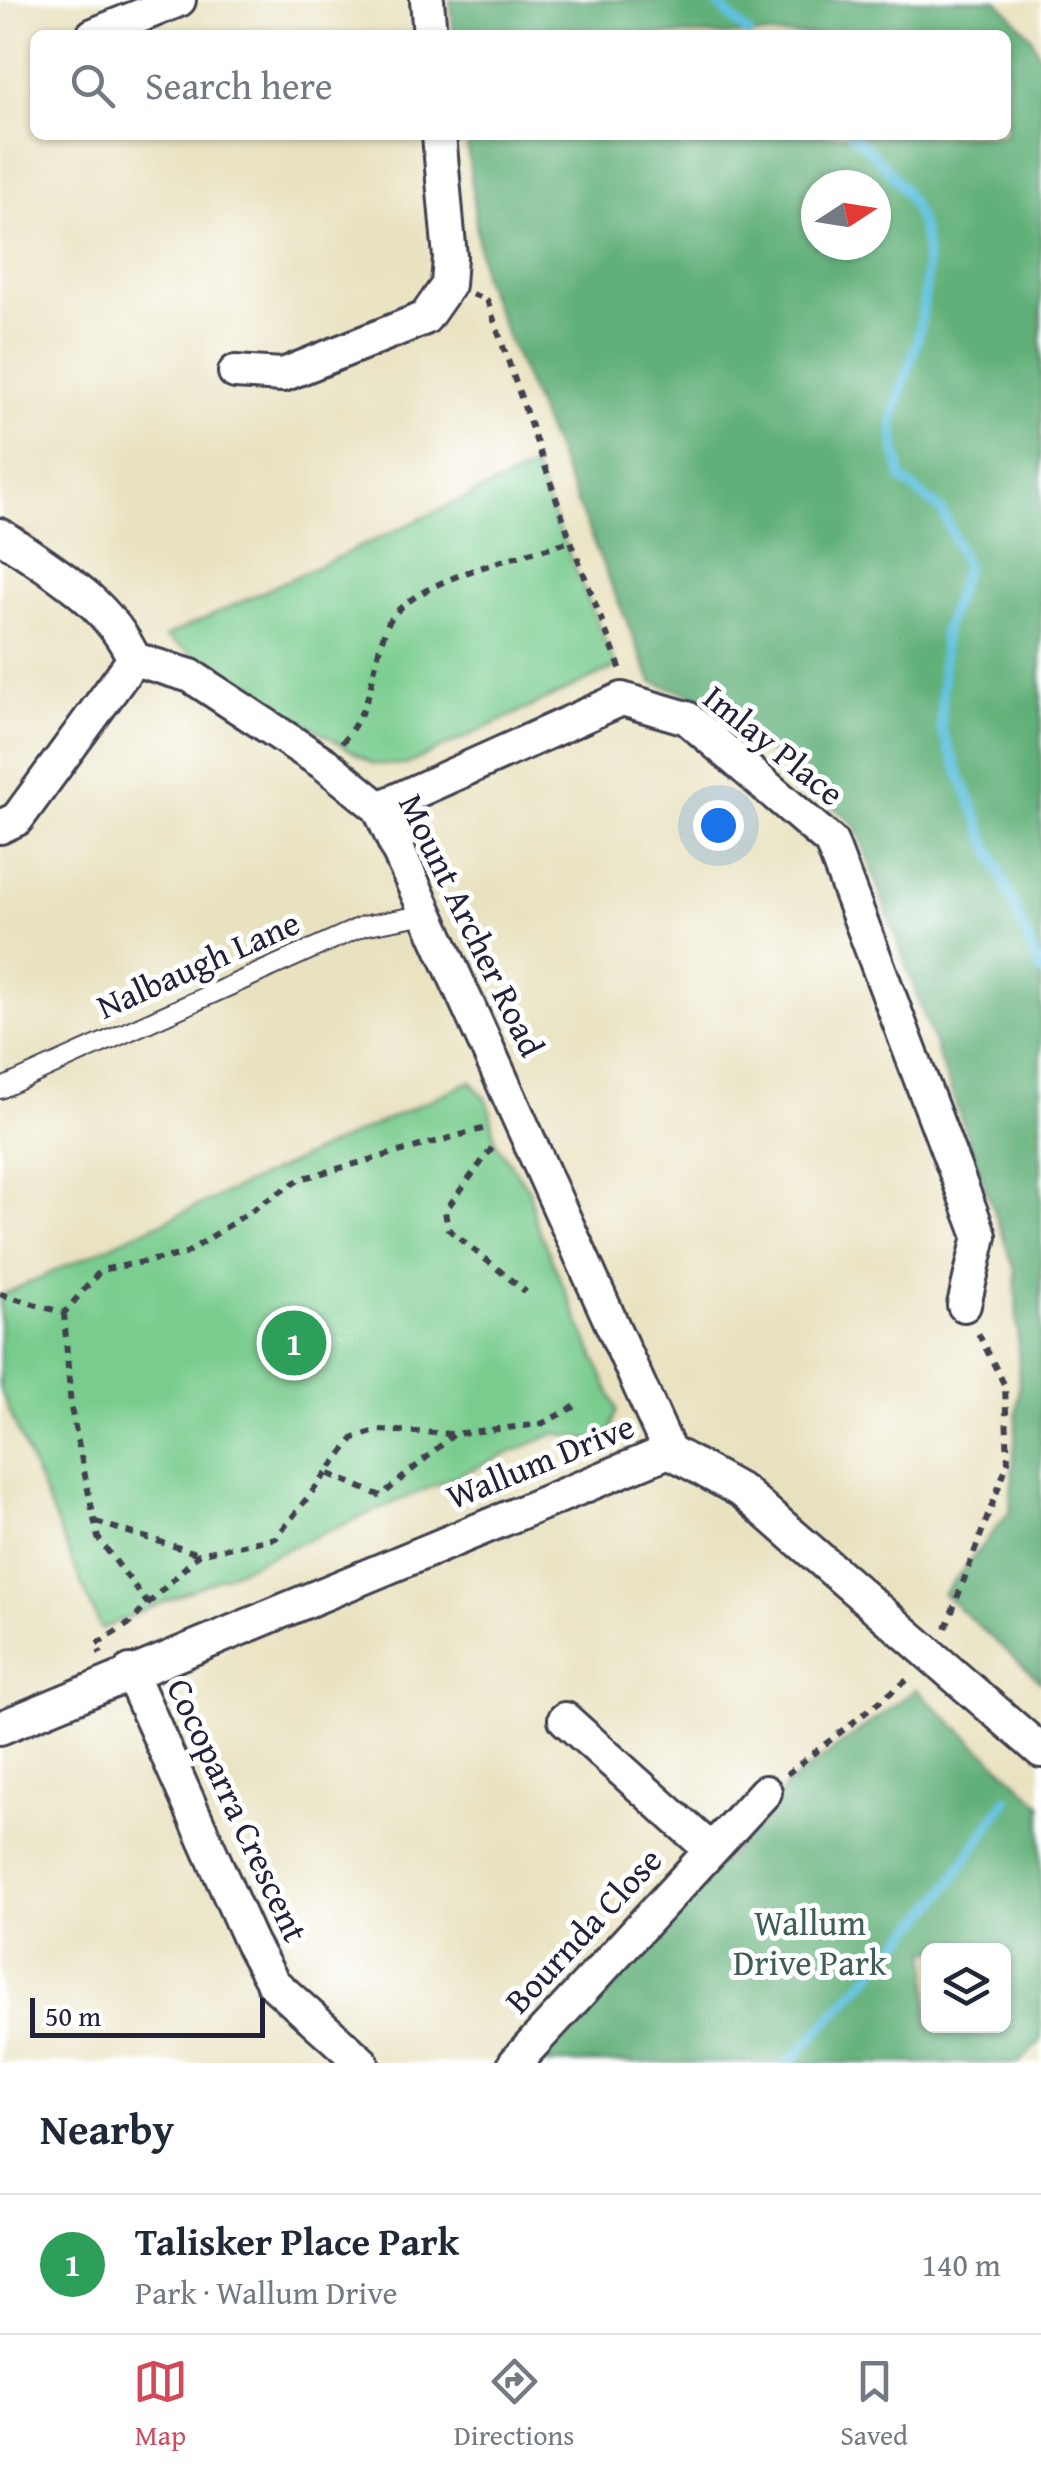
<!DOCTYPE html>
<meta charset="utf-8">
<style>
body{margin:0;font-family:"Gentium Book Plus",serif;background:#f2f2f3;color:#1f2937}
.controls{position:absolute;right:30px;bottom:30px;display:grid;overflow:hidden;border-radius:15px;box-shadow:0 2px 8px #0004}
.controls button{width:90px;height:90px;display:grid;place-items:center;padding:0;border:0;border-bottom:2px solid #e0e1e3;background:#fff;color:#1f2937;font:50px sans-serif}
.compass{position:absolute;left:801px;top:170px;width:90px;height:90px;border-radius:50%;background:#fff;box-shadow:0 2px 8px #0004;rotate:78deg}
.scale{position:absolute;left:30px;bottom:25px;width:235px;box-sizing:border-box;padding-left:10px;border:5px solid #22223b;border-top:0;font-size:28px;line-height:35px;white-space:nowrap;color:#22223b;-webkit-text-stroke:8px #fff;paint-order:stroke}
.you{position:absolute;left:718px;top:825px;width:35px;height:35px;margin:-25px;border:8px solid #fff;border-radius:50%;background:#1a73e8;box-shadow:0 0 0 15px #1a73e833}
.badge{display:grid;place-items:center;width:65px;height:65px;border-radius:50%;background:#d1495b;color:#fff;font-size:32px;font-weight:700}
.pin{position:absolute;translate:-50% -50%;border:5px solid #fff;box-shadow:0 2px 10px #0006}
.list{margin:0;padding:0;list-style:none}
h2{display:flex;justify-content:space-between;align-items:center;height:130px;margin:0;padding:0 40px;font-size:42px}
h2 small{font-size:32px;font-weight:400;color:#747a83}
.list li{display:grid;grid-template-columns:65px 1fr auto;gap:30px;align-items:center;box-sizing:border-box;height:140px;padding:0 40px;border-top:2px solid #e0e1e3}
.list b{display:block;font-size:38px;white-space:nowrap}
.list p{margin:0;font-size:32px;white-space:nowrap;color:#747a83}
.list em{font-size:32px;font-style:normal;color:#747a83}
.icon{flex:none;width:55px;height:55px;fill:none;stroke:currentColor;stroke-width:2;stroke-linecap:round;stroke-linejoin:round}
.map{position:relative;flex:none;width:1041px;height:2063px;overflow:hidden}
.search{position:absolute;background:#fff;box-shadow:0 2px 8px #0004;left:30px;right:30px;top:30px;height:110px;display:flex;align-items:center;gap:25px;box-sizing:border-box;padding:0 35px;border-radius:15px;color:#747a83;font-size:38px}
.sheet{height:270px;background:#fff}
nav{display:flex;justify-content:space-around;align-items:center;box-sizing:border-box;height:140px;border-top:2px solid #e0e1e3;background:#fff;font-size:28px;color:#747a83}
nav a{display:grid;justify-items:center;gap:5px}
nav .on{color:#d1495b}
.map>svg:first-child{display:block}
.green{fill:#79cc8e;stroke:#4e7764;stroke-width:2.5}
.forest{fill:#62b079;stroke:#42695a;stroke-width:2.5;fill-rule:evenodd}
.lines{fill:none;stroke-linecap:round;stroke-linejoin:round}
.stream{stroke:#60c1de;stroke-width:10}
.lane-casing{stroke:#403f4f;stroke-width:22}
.street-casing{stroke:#403f4f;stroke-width:38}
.path{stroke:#403f4f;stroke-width:6;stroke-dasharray:8 8;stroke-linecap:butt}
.lane{stroke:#fff;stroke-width:18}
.street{stroke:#fff;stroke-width:32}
.labels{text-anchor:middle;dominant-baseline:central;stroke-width:10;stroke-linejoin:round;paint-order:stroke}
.street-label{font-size:35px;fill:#22223b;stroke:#fff}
.park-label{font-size:35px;fill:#405e58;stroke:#fff}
</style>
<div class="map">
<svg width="1041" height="2063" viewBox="0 0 1041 2063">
<rect width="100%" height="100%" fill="#fff"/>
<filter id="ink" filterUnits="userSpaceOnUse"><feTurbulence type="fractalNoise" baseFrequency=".01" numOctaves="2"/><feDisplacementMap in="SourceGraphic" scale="20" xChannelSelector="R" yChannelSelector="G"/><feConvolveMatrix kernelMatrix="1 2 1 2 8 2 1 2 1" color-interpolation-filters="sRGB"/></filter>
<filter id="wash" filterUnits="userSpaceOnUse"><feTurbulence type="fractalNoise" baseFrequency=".0048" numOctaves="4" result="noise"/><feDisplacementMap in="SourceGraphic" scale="40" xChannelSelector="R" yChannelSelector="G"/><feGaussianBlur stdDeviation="2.25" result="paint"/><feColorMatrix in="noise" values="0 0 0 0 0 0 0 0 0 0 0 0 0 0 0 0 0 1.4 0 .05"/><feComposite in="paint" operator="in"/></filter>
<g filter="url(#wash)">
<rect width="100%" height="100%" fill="#e9e2c0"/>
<path class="green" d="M 533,467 L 616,667 L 406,765 L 373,764 L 165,637 Z
M 471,1081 L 489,1104 L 496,1143 L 529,1190 L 535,1221 L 617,1409 L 611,1431 L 595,1441 L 556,1433 L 101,1629 L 0,1389 L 0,1296 Z"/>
<path class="forest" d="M 450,0 L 997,0 L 1031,36 L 1041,60 L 1041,1682 L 943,1594 L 1010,1511 L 1019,1380 L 1015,1270 L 856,826 L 706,699 L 652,682 L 482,276 L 466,135 L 1006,135 L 1006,35 L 454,35 ZM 816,185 L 876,185 L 876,245 L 816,245 Z
M 916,1689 L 1041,1804 L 1041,2041 L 1019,2063 L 520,2063 L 762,1822 L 785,1786 ZM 928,1950 L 1004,1950 L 1004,2026 L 928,2026 Z"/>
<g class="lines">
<path class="stream" d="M 714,0 L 749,35
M 852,135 C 927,201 937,237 918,337 C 912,365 898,391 894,418 C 891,437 899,461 902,479 L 942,511 L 966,566 L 944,632 L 941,729 L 1041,972
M 789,2063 L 938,1901 L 1007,1799"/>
</g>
</g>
<g filter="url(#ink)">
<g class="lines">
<g class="lane-casing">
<path id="lane" d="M 0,1089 L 363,926 L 427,914"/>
</g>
<g class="street-casing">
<path id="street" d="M 427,0 L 430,35
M 93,35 L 179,0
M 235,372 L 283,375 L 425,318 L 448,285 L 450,257 L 439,135
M 0,535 C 52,571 107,600 134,659 L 191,676 L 325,764 L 379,808 L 669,1451
M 379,808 L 622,699 L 687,718 L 831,842 L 980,1236 L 964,1305
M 0,827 L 17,819 L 134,659
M 130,1671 L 251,1943 L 273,1983 L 362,2063
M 565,1719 L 711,1850
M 0,1728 L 669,1451 L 743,1492 L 1041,1751
M 515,2063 L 765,1792"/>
</g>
<path class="path" d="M 472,294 L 487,300 L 571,541 L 622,673
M 342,743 C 378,697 368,676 386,628 C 404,580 525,556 571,541
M 492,1148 L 445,1211 L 448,1229 L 526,1292
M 0,1294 L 64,1313 L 101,1270 L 185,1254 L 300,1179 L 486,1128
M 64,1313 L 71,1408 L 98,1538 L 148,1604 L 130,1623 L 96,1644 L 101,1654
M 329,1474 L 381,1496 L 453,1435
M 96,1522 L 199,1554
M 148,1604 L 199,1554 L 276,1538 L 354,1438 L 379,1430 L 454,1434 L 541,1424 L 576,1406
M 946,1628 L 1008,1462 L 1005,1386 L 976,1329
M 787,1774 L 911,1677"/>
<use href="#lane" class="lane"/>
<use href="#street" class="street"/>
</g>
</g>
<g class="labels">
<g class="street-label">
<text transform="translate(774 745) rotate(39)">Imlay Place</text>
<text transform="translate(472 925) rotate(64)">Mount Archer Road</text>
<text transform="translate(198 964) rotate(-24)">Nalbaugh Lane</text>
<text transform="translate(540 1461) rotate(-22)">Wallum Drive</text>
<text transform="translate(238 1810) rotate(65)">Cocoparra Crescent</text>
<text transform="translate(583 1930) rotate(-47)">Bournda Close</text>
</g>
<g class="park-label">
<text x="810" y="1922">Wallum<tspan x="810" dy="40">Drive Park</tspan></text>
</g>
</g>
</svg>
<div class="controls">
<button><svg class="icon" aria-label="layers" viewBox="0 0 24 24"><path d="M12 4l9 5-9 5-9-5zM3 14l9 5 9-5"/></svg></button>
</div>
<svg class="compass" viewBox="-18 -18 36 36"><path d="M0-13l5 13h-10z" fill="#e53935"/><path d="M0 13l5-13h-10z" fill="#747a83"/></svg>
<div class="scale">50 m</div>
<div class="you"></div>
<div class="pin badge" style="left:294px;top:1343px;background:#2e9e5b">1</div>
<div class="search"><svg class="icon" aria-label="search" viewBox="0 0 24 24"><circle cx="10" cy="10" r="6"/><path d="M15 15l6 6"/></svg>Search here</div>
</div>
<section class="sheet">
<h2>Nearby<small></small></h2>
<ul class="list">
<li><span class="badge" style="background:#2e9e5b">1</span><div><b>Talisker Place Park</b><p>Park · Wallum Drive</p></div><em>140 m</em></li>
</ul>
</section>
<nav>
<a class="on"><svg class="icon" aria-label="map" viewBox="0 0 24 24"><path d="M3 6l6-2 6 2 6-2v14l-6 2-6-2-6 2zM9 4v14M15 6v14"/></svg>Map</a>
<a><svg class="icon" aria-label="directions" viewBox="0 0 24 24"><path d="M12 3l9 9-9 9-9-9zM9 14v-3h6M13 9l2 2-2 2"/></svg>Directions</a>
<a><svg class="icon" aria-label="saved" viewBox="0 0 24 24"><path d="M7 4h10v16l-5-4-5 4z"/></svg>Saved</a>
</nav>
